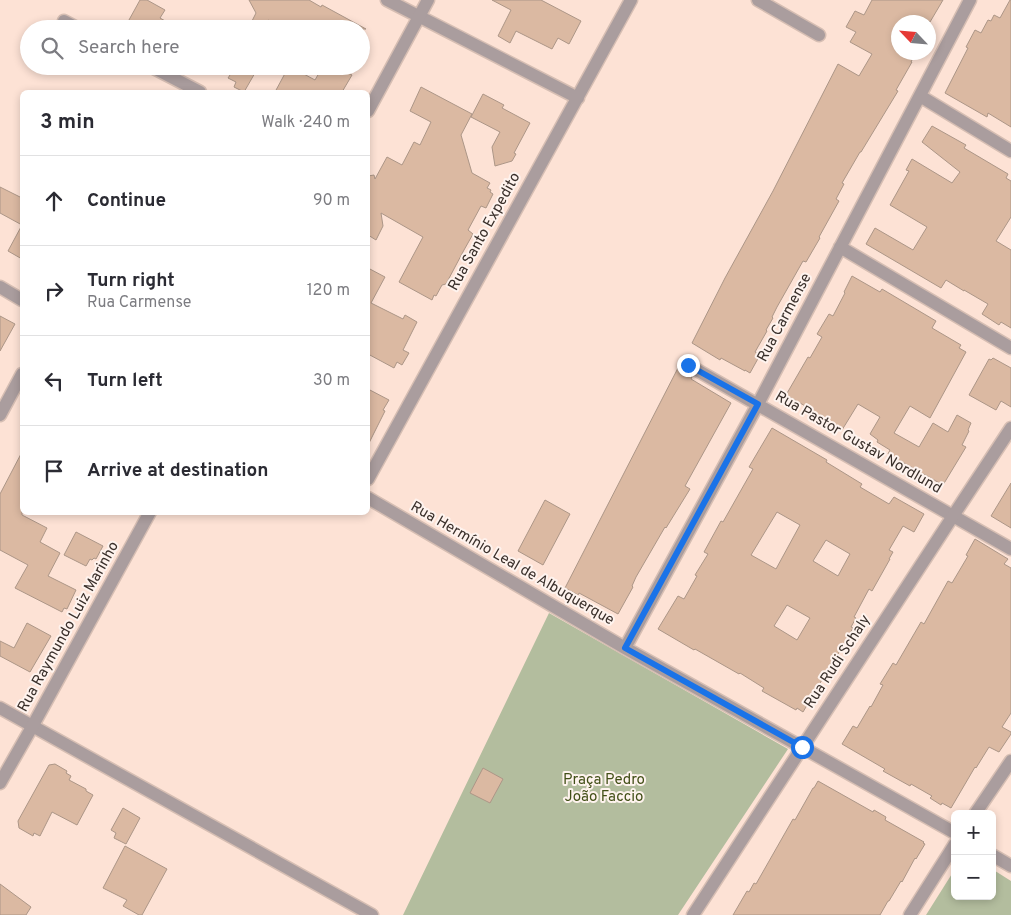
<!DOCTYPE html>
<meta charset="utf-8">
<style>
body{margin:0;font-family:Overpass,sans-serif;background:#f2f2f3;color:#2b2b33}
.controls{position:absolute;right:15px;bottom:15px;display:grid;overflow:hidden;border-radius:8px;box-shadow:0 2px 8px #0003}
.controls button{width:45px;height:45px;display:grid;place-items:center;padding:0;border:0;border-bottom:1px solid #e1e1e2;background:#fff;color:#2b2b33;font:25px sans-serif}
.compass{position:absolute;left:891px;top:15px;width:45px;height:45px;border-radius:50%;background:#fff;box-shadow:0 2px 8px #0003;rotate:296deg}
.stop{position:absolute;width:15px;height:15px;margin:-11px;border:4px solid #1a73e8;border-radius:50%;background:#fff}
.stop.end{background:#1a73e8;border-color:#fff;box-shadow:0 1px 5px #0008}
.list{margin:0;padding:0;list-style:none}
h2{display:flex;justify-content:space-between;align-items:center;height:65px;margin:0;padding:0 20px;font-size:21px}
h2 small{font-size:16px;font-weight:400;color:#7c7c81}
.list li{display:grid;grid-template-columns:32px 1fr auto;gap:15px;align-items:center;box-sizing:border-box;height:90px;padding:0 20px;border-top:1px solid #e1e1e2}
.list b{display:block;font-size:19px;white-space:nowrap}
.list p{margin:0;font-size:16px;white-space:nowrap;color:#7c7c81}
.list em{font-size:16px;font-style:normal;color:#7c7c81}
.icon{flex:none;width:28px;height:28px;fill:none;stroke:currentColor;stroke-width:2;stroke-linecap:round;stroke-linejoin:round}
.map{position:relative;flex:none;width:1011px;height:915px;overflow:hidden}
.search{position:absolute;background:#fff;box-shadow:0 2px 8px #0003;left:20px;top:20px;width:350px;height:55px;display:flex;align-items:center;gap:12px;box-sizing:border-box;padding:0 18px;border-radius:28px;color:#7c7c81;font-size:19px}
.panel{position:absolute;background:#fff;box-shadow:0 2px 8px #0003;left:20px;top:90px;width:350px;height:425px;border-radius:8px}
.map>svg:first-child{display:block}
.green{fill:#b3bd9e}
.building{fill:#dbb9a2;stroke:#ac9687;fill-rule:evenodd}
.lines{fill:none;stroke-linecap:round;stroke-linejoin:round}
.minor-casing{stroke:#d6beb3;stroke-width:15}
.tertiary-casing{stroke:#d6beb3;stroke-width:15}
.minor{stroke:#aa9d9e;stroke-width:12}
.tertiary{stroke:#aa9d9e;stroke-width:12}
.route{stroke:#1a73e8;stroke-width:6}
.labels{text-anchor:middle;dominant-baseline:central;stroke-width:4;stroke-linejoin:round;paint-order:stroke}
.street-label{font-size:15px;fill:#3a302b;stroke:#fef3ee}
.park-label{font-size:15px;fill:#424f17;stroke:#fef3ee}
</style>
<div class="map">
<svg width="1011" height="915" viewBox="0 0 1011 915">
<rect width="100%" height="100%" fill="#fde2d5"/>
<path class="green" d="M 549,613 L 788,749 L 678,915 L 403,915 Z
M 955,869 L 955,896 L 992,896 L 992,869 L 1011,881 L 1011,915 L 926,915 Z"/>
<path class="building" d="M 140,0 L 147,0 L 165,10 L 160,18 L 179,29 L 124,29 Z
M 249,0 L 309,0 L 321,7 L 322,5 L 366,29 L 286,29 L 268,20 L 263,29 L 248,29 L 256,13 Z
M 492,0 L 541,0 L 581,21 L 569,44 L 558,38 L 552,49 L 516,31 L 510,43 L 498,36 L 511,10 Z
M 872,0 L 943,0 L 930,22 L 898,22 L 898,52 L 916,52 L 911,62 L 912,62 L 896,90 L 898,91 L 861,152 L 860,152 L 842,183 L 844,184 L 836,199 L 839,201 L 819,237 L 820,238 L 806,262 L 803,261 L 777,307 L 772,317 L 773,318 L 766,330 L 767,331 L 755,352 L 760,355 L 750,373 L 745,370 L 745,371 L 721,358 L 720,360 L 692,343 L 725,278 L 773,191 L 838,64 L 859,76 L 872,54 L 850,42 L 856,32 L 846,27 L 855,11 L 864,15 Z
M 1010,0 L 1011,0 L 1011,127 L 988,113 L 987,117 L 945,93 L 968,48 L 966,47 L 975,30 L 981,33 L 988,20 L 991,21 L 994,15 L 1000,18 Z
M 213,66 L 259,66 L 244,92 L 234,87 L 236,82 L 228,78 L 230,75 Z
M 289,66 L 315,80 L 323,66 L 334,66 L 352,75 L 342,92 L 275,92 Z
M 421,87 L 472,114 L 461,135 L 472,173 L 490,183 L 487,188 L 491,190 L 490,192 L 493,194 L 486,208 L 481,206 L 468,230 L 473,234 L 464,250 L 446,284 L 442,285 L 436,296 L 434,295 L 432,300 L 399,282 L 423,237 L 381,213 L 383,226 L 376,240 L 368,235 L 368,176 L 374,175 L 375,179 L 387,157 L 402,165 L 414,142 L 420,145 L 431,122 L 410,111 Z
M 483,94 L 504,105 L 502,108 L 530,123 L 514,153 L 516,154 L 512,161 L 495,166 L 492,147 L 500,132 L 471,117 Z
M 932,126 L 966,145 L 964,148 L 1008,174 L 1006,178 L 1011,181 L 1011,217 L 996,241 L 1011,250 L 1011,328 L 1001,322 L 999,325 L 982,314 L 988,304 L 964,290 L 964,291 L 946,280 L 941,288 L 866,244 L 875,228 L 913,250 L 927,227 L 890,205 L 909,171 L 906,170 L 912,159 L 952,183 L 960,172 L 922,142 Z
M 0,187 L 22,198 L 22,259 L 8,251 L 22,225 L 0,213 Z
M 368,268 L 385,277 L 371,303 L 403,319 L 405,315 L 417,322 L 403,350 L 409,353 L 402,365 L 397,362 L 394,368 L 368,354 Z
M 852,276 L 880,292 L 882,289 L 936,321 L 932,328 L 961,345 L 959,348 L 966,352 L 930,418 L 910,406 L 894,433 L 919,447 L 933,423 L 948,432 L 957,415 L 971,423 L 968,430 L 969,431 L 962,445 L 966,447 L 943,485 L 888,454 L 890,450 L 877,442 L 878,440 L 870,434 L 880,417 L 858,404 L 842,430 L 806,409 L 807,407 L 786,395 L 808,357 L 810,358 L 822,337 L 817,334 L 829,314 L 833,316 L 845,293 L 844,292 Z
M 0,316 L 15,324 L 0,351 Z
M 993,358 L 1011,368 L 1011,407 L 1001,401 L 996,410 L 969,395 L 989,359 L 991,360 Z
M 678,368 L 692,377 L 691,379 L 731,403 L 685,486 L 690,489 L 666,528 L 665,527 L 636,577 L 632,586 L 633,587 L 618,614 L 579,593 L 578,595 L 565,588 Z
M 368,389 L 389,400 L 383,410 L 385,411 L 368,445 Z
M 772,428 L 827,460 L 826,462 L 862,484 L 860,487 L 889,504 L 894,497 L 924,514 L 914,532 L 903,526 L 889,550 L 893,552 L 889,559 L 890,559 L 872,591 L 869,589 L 854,617 L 856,618 L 851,627 L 853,628 L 834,661 L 839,664 L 831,676 L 826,673 L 803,712 L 797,708 L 796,710 L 762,691 L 764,688 L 740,673 L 739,674 L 695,649 L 694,650 L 658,629 L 678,596 L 684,599 L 697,576 L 695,575 L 708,554 L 704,552 L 721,521 L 723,522 L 753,469 L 749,467 ZM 777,512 L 800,525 L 776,569 L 751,555 ZM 826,540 L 850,554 L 838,576 L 813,561 ZM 787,605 L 810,618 L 797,640 L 774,626 Z
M 22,452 L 22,515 L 47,528 L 40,542 L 60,553 L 48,576 L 76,590 L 67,609 L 64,608 L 62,612 L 15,588 L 28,565 L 0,550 L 0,494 Z
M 1011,483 L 1011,528 L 991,516 Z
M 545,500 L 570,514 L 543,565 L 518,551 Z
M 76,532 L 103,546 L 96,559 L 94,558 L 92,560 L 90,559 L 86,566 L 64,555 Z
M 975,539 L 1008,559 L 1004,564 L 1011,568 L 1011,713 L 1002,727 L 1011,732 L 1011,734 L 999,752 L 989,747 L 976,768 L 975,767 L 951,808 L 942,803 L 941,805 L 930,798 L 932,796 L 911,784 L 910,786 L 883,771 L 885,769 L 842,744 L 853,726 L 857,728 L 870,706 L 871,707 L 883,685 L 880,684 L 893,663 L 896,665 L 921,622 L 924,624 L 948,581 L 952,583 L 968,556 L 966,555 Z
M 27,623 L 51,636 L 30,672 L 0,656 L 0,641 L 14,648 Z
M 55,764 L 67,771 L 66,773 L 71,776 L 69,780 L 86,789 L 86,791 L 93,795 L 77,825 L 52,812 L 40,836 L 34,833 L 33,836 L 19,828 L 18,821 L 49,765 Z
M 483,768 L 503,779 L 490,803 L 470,793 Z
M 818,781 L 873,812 L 874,810 L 886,817 L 885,820 L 924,842 L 923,843 L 925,844 L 916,859 L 915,858 L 902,882 L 901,881 L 889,901 L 888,901 L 880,915 L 733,915 L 747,891 L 749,892 L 754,883 L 756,884 L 793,819 L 795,820 L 813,788 L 814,788 Z
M 123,808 L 140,818 L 126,844 L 114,838 L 116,833 L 111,830 Z
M 125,846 L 167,869 L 142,915 L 139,915 L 123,906 L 127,900 L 103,888 Z
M 0,884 L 31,907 L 26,915 L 0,915 Z"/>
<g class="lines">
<g class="minor-casing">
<path id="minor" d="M 387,0 L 578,98
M 758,0 L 819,35
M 64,21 L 79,29
M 150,66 L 200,92
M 920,96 L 1011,151
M 840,247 L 1011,348
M 0,287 L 22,300
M 688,365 L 1011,549
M 0,415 L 22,374
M 368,479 L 631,0
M 368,498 L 625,648 L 955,833
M 625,648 L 758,404 L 970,0
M 0,708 L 372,915
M 975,814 L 1011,761
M 992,855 L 1011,866
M 910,915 L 955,844"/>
</g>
<g class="tertiary-casing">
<path id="tertiary" d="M 368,111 L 428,0
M 0,783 L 32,727 L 150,512
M 693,915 L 953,516 L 1011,428"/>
</g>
<use href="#minor" class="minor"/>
<use href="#tertiary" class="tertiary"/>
</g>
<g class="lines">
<path class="route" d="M 688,365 L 758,404 L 625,648 L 802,747"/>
</g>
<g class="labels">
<g class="street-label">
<text transform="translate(485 232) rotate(-61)">Rua Santo Expedito</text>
<text transform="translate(785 318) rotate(-62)">Rua Carmense</text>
<text transform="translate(858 443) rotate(30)">Rua Pastor Gustav Nordlund</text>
<text transform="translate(512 564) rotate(30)">Rua Hermínio Leal de Albuquerque</text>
<text transform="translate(69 627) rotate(-61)">Rua Raymundo Luiz Marinho</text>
<text transform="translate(838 662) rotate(-57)">Rua Rudi Schaly</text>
</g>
<g class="park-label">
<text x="604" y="780">Praça Pedro<tspan x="604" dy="17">João Faccio</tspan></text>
</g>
</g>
</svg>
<div class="controls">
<button>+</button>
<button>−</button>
</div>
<svg class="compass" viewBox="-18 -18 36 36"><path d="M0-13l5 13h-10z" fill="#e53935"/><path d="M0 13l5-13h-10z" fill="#7c7c81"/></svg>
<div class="stop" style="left:802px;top:747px"></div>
<div class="stop end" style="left:688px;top:365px"></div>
<div class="search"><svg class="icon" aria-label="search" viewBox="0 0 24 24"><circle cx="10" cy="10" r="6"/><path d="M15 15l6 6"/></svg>Search here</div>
<section class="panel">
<h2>3 min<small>Walk · 240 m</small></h2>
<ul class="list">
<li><svg class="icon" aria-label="ahead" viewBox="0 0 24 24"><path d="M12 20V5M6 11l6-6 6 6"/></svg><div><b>Continue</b></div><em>90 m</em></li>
<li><svg class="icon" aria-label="right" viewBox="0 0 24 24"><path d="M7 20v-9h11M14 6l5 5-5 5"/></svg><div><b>Turn right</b><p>Rua Carmense</p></div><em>120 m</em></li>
<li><svg class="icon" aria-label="left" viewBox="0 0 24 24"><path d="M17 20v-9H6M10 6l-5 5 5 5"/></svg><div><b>Turn left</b></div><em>30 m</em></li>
<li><svg class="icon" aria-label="arrive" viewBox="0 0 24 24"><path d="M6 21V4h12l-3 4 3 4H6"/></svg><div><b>Arrive at destination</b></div></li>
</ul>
</section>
</div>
